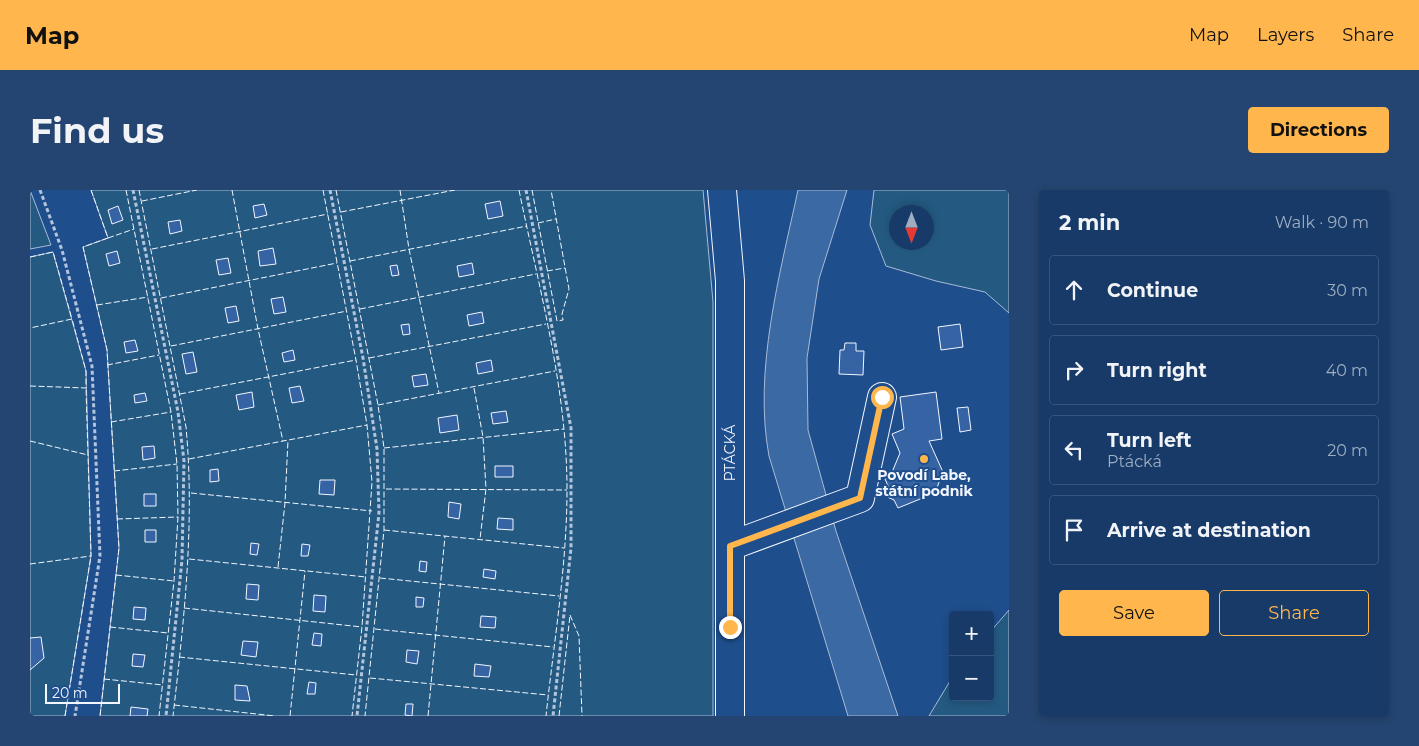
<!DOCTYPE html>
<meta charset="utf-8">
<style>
body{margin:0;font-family:Montserrat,sans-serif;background:#244571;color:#f1f3f6}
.controls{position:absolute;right:15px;bottom:15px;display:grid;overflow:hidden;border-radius:5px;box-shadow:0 2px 8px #0003}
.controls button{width:45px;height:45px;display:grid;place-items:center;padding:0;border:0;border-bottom:1px solid #36547d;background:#173a69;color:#f1f3f6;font:25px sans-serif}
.compass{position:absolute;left:859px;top:15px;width:45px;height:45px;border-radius:50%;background:#173a69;box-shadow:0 2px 8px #0003;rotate:180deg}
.scale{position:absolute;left:15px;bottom:12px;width:75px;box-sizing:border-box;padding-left:5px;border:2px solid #f2f6ff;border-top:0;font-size:14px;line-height:18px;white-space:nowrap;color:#f2f6ff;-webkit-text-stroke:4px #1f4e8c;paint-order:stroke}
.stop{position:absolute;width:15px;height:15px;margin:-11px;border:4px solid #ffb74d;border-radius:50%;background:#fff}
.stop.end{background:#ffb74d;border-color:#fff;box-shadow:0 1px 5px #0008}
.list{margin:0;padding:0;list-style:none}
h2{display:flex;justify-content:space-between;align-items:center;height:65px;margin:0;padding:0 20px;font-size:21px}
h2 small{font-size:16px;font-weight:400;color:#9eadc0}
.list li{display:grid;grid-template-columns:32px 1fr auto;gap:15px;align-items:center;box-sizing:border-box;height:70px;margin:0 10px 10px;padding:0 10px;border:1px solid #36547d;border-radius:5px}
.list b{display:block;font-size:19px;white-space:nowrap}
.list p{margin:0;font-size:16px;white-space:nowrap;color:#9eadc0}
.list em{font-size:16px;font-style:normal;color:#9eadc0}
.actions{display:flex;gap:10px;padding:15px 20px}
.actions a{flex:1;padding:11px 0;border:1px solid #ffb74d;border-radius:5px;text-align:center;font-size:18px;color:#ffb74d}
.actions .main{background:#ffb74d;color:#111}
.icon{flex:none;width:28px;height:28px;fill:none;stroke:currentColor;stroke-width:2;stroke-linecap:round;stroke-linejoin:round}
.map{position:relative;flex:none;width:979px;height:526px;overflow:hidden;border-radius:5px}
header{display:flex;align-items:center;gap:30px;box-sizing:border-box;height:70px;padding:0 25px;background:#ffb74d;color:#111}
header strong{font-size:24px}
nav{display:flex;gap:28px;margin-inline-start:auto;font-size:18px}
.intro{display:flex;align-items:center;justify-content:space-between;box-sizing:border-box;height:120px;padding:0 30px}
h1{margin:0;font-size:35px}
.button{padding:12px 22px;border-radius:5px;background:#ffb74d;color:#111;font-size:18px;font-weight:700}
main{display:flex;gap:30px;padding:0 30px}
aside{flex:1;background:#173a69;border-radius:5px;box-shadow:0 2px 8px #0003}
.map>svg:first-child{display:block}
.green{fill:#245a82;stroke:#a8bbd7;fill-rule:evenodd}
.water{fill:#3b69a3;stroke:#a8bbd7}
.building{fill:#3563a3;stroke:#f2f6ff}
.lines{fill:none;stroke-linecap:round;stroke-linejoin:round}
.minor-casing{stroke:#f2f6ff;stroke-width:30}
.path{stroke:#b3c4dc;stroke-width:3;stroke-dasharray:4 2.5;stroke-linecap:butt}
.minor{stroke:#1f4e8c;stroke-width:28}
.fence{stroke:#f2f6ff;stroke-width:1;stroke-dasharray:6 2.5;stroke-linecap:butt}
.route{stroke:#ffb74d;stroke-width:6}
.poi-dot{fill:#ffb74d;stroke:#1f4e8c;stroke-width:2}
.labels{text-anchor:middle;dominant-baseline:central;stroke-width:4;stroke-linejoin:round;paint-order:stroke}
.street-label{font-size:14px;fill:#f2f6ff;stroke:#1f4e8c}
.poi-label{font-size:14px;font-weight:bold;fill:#f2f6ff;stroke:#1f4e8c}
</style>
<header>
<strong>Map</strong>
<nav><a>Map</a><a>Layers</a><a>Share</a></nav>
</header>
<div class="intro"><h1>Find us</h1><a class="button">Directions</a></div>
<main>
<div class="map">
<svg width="979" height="526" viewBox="0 0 979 526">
<rect width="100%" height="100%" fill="#1f4e8c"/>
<path class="green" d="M 0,0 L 21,55 L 0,59 Z
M 61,0 L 673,0 L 683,112 L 683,526 L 70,526 L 89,358 L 77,160 L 53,57 L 78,48 Z
M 844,0 L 979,0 L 979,123 L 955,102 L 906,91 L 856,76 L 840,35 ZM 866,22 L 896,22 L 896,52 L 866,52 Z
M 23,62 L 56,181 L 61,366 L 35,526 L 0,526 L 0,67 Z
M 979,420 L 979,526 L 899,526 L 923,486 L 923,507 L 960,507 L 960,442 Z"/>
<path class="water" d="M 768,0 L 817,0 L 789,89 L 777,168 L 778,240 L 806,341 L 868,526 L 818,526 L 739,266 C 723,181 750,84 768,0 Z"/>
<path class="building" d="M 470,11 L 473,26 L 458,29 L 455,14 Z
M 234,14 L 237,25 L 225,28 L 223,16 Z
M 88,16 L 93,30 L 82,34 L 78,20 Z
M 150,30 L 152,41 L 140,44 L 138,32 Z
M 243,58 L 246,74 L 230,76 L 228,61 Z
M 87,61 L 90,73 L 79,76 L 76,64 Z
M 198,68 L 201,83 L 189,85 L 186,70 Z
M 442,73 L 444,84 L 429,87 L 427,76 Z
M 367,75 L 369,85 L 362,86 L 360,76 Z
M 253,107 L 256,122 L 244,124 L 241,109 Z
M 206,116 L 209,131 L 198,133 L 195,118 Z
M 452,122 L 454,133 L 439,136 L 437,125 Z
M 379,134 L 380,144 L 373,145 L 371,135 Z
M 930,134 L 933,157 L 911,160 L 908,137 Z
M 105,150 L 108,161 L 96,163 L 94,152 Z
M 815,153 L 826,153 L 826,161 L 834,161 L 833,185 L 809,184 L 810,160 L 814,160 Z
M 263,160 L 265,170 L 254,172 L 252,163 Z
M 163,162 L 167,182 L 156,184 L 152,164 Z
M 461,170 L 463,181 L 448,184 L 446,173 Z
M 396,184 L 398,195 L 384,197 L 382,186 Z
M 270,196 L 274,211 L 262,213 L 259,198 Z
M 222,202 L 224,217 L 209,220 L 206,205 Z
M 906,202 L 912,249 L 899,251 L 913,282 L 905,303 L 868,318 L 864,310 L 855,306 L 859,298 L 855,289 L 860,287 L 870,263 L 862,244 L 874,239 L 870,207 Z
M 115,203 L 117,211 L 105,213 L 104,205 Z
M 938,217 L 941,240 L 930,242 L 927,218 Z
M 476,221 L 478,232 L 463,234 L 461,223 Z
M 427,225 L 429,240 L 410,243 L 408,228 Z
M 124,256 L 125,268 L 113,270 L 112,257 Z
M 465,276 L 483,276 L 483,287 L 465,287 Z
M 188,279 L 189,291 L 180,292 L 180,280 Z
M 290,290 L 305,290 L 304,305 L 289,304 Z
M 114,304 L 126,304 L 126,316 L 114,316 Z
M 419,312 L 431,314 L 429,329 L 418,327 Z
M 468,328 L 483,329 L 483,340 L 467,339 Z
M 115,340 L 126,340 L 126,352 L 115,352 Z
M 221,353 L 229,354 L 227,365 L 220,364 Z
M 272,354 L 280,355 L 278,366 L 271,366 Z
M 390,371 L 397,372 L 396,382 L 389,381 Z
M 454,379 L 466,381 L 465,389 L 453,387 Z
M 217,394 L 229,395 L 228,410 L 216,409 Z
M 284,405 L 296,406 L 295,422 L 283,421 Z
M 386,407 L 394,408 L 393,417 L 386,417 Z
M 104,417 L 116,418 L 115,430 L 103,429 Z
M 451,426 L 466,427 L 465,438 L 450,437 Z
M 284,443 L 292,444 L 291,456 L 282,455 Z
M 11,447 L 14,468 L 0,480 L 0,448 Z
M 213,451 L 228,452 L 226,467 L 211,465 Z
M 377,460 L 389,461 L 387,474 L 376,472 Z
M 103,464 L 115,465 L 113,477 L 102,476 Z
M 445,474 L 461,476 L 459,487 L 444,486 Z
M 279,492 L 286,493 L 285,504 L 277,504 Z
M 205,495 L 217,496 L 220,511 L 205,510 Z
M 376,514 L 383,514 L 382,526 L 375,525 Z
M 101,517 L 118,519 L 117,526 L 100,526 Z"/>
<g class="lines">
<g class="minor-casing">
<path id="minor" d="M 692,0 L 700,91 L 700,526
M 700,356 L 830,308 L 852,207"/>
</g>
<path class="path" d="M 10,0 L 32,60 L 62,176 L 70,366 L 45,526
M 103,0 L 148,222 L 154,271 L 152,370 L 136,526
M 300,0 L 333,168 L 347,259 L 349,323 L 327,526
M 496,0 L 541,238 L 541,358 L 523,526"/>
<use href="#minor" class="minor"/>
<path class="fence" d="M 61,0 L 78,48 L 53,57 L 77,160 L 89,358 L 70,526
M 96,0 L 141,222 L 147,274 L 148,327 L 144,391 L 129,526
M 109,0 L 156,237 C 165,334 154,430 143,526
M 202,0 L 228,139 L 253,251
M 293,0 L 326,170 L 337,235 L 342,292 L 332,437 L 322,526
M 306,0 L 348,215 L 354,258 L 354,340 L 335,526
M 370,0 L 379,59 L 409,203
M 489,0 C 509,98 537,199 537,299 C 537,375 524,451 516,526
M 502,0 L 527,131 L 533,130 L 532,124 L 539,99 L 521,0
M 112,11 L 167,0
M 311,22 L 425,0
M 508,33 L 526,29
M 78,48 L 104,39
M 122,59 L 298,24
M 0,67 L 23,62 L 42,129 L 0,138
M 320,71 L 497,36
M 517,81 L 535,78
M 131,108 L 307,73
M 67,115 L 118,107
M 330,119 L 506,84
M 141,156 L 317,121
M 339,168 L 516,134
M 77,175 L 129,165
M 0,196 L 56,198 L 56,181 L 42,129
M 444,198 L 453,247 L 456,299 L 450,349
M 150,204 L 326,170
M 348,215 L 525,181
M 81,232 L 141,222
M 0,251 L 58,265 L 56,198
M 354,258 L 534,239
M 159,269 L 337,235
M 84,281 L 147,274
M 356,299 L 537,300
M 161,303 L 342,321
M 87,329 L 148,327
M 354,340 L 534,358
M 159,369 L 336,387
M 0,374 L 61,366 L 58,265
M 248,377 L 255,313 L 258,250
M 86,385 L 144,391
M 350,388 L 529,406
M 154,418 L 332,437
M 540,425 L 549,446 L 552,526
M 80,437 L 138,443
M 345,439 L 523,457
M 149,467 L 326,485
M 340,488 L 518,505
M 74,489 L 133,495
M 144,515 L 245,526
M 35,526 L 61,366
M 260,526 L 275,381
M 398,526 L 415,346
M 529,526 L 540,425"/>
</g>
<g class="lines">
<path class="route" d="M 700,437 L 700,356 L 830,308 L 852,207"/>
</g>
<circle class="poi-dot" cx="894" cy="269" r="5"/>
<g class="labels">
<g class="street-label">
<text transform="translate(700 263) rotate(-90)">PTÁCKÁ</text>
</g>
<g class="poi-label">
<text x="894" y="285">Povodí Labe,<tspan x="894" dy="16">státní podnik</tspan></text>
</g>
</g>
</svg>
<div class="controls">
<button>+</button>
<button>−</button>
</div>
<svg class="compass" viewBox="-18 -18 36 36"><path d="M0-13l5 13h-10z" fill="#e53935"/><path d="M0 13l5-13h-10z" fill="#9eadc0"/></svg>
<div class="scale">20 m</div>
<div class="stop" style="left:852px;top:207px"></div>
<div class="stop end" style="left:700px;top:437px"></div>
</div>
<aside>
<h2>2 min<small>Walk · 90 m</small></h2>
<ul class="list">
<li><svg class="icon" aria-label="ahead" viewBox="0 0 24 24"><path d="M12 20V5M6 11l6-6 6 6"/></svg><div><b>Continue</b></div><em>30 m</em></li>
<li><svg class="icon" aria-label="right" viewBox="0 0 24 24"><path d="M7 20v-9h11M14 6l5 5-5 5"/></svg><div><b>Turn right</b></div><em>40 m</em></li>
<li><svg class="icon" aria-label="left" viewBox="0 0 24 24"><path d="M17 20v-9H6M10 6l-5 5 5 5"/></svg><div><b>Turn left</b><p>Ptácká</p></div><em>20 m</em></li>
<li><svg class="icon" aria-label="arrive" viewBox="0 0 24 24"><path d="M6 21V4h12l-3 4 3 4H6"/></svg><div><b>Arrive at destination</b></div></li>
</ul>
<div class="actions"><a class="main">Save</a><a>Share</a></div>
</aside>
</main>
